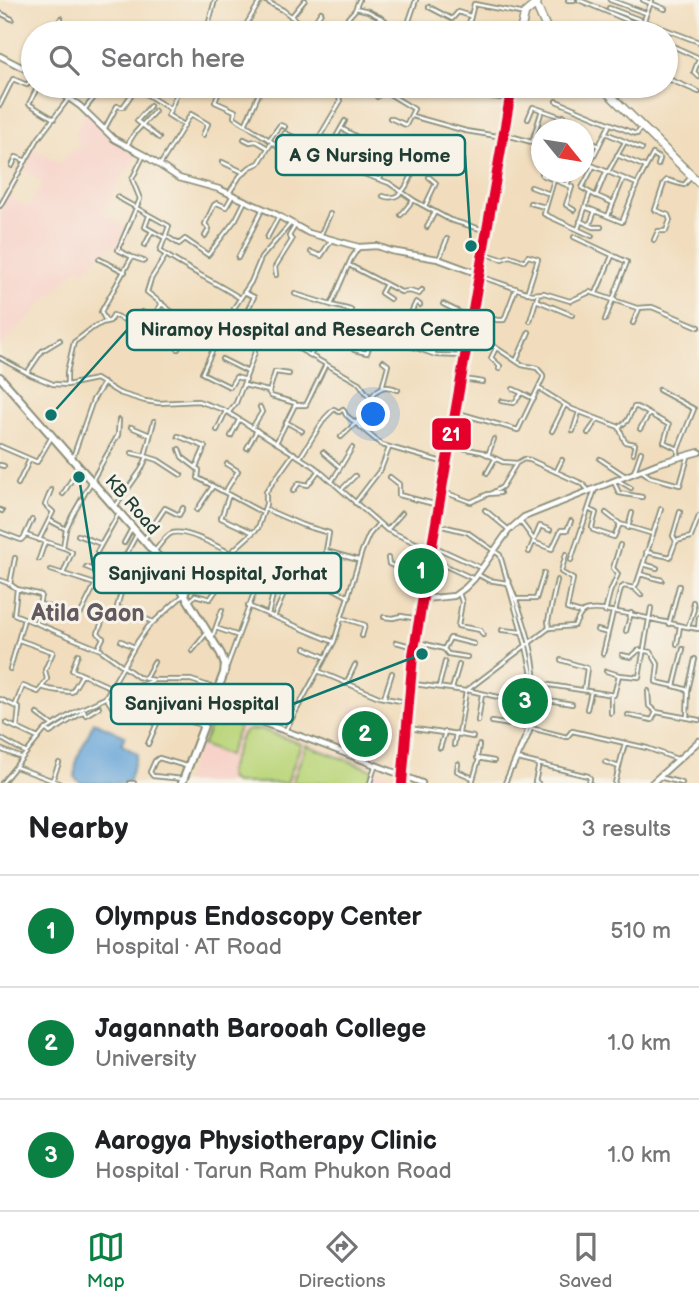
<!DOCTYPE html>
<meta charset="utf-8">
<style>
body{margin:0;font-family:"Balsamiq Sans",sans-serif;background:#f6f6f6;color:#202124}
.compass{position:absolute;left:531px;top:119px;width:63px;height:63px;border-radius:50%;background:#fff;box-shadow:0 2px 5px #0004;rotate:120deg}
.you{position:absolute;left:374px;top:415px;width:24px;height:24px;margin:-18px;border:5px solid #fff;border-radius:50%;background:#1a73e8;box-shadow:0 0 0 10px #1a73e833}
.badge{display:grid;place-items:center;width:46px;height:46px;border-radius:50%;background:#0b8043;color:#fff;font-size:23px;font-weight:700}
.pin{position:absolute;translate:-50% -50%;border:4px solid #fff;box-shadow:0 2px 7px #0006}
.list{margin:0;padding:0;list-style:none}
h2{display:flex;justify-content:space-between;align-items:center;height:91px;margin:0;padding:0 28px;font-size:30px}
h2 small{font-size:23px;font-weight:400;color:#757577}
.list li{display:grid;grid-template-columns:46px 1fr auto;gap:21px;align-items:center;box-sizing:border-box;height:112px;padding:0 28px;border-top:2px solid #e0e0e0}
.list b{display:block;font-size:26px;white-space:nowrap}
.list p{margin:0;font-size:23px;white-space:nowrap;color:#757577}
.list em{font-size:23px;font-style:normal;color:#757577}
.icon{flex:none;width:38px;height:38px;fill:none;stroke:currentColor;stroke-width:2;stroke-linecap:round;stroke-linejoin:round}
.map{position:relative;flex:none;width:699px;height:783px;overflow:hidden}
.search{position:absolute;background:#fff;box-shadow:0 2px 5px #0004;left:21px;right:21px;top:21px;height:77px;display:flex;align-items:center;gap:18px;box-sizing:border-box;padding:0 24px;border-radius:38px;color:#757577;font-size:26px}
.sheet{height:427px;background:#fff}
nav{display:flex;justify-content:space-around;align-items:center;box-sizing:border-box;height:98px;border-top:2px solid #e0e0e0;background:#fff;font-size:19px;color:#757577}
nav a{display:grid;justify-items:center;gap:4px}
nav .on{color:#0b8043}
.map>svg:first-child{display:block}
.built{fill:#f7d1c8}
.green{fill:#bbd67c;stroke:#6d8a58;stroke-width:2}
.water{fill:#68a5d9;stroke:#447186;stroke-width:2}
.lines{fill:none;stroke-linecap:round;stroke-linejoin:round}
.minor-casing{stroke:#888d78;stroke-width:6}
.tertiary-casing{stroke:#888d78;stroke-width:8}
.primary-casing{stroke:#888d78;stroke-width:10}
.trunk-casing{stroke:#888d78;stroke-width:10}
.minor{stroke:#fff;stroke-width:2.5}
.tertiary{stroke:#fff;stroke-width:4.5}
.primary{stroke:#fff;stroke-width:6}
.trunk{stroke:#fff;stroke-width:7}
.bus-1-casing{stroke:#f7f3e8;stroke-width:16}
.bus-1{stroke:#e4002b;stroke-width:10}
.labels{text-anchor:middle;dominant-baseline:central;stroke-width:6;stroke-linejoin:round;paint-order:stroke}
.street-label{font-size:18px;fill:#1f3d34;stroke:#f7f3e8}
.district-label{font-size:24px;font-weight:bold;fill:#635a60;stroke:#f7f3e8}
.leader{fill:none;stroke:#0f766e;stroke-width:2.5}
.callout-dot{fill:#0f766e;stroke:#f7f3e8;stroke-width:2.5}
.callout{fill:#f7f3e8;stroke:#0f766e;stroke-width:2.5}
.callout-label{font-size:19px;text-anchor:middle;font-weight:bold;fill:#1f3d34}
.line-badge{stroke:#f7f3e8;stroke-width:2.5}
.badge-label{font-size:19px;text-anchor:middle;font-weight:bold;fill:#fff}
</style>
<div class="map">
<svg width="699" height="783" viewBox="0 0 699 783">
<rect width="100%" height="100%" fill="#f7f3e8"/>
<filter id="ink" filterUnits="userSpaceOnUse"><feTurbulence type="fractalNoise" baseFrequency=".0143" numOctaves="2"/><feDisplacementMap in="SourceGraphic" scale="14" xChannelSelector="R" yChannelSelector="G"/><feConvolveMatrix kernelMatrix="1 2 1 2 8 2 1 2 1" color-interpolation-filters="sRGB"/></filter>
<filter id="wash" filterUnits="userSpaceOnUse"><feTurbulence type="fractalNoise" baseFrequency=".00686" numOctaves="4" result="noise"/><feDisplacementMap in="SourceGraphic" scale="28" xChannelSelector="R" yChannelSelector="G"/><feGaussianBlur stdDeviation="1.57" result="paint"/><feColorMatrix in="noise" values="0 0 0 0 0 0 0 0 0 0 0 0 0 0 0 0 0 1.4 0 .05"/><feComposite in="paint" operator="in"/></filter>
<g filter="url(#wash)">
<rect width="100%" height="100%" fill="#f1ddbd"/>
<path class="built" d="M 86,112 L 104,132 L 139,153 L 117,185 L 104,214 L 127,228 L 118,249 L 112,246 L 101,253 L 83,273 L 80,266 L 0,347 L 0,210 L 7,194 L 27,207 L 39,189 L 42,183 L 23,169 L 34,149 L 63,164 L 65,155 L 80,147 L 78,138 L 73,135 Z
M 351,704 L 392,720 L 376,762 L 338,749 L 352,712 L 349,710 Z
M 216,708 L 401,778 L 400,783 L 184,783 L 213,709 Z"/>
<path class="green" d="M 216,712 L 241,722 L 228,756 L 202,745 Z
M 261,729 L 301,744 L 287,783 L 234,783 L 229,778 L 228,772 L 242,734 L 249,730 Z
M 306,745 L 373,770 L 369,783 L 292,783 Z"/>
<path class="water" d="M 94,722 L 125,736 L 121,744 L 137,754 L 128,783 L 81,783 L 75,778 L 76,760 Z"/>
</g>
<g filter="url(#ink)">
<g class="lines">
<g class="minor-casing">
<path id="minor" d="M 264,0 L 283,10 L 312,33
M 568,0 L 574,0
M 579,0 L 658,33
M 610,0 L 646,13
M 643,0 L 665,9
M 429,7 L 452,19 L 458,12 L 470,16
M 356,8 L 368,11 L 385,20 L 379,33
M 609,8 L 699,42
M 0,13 L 12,19
M 291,17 L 305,0
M 346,20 L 355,10 L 359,0
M 644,20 L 652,0
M 491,26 L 517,32
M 374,29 L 380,17
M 635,30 L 645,33
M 309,31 L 321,12
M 467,32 L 474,4 L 525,14
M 53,33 L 61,18
M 206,33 L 215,0
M 212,33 L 212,32
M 241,33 L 261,0
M 299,33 L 304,26
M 399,33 L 408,24 L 416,0
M 425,33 L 426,33
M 456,33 L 459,29 L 470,33
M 666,43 L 699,58
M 699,59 L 694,72 L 699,77
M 666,78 L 699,92
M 38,86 L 29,104 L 54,119
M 180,86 L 168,115 L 184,125
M 221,86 L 215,102 L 235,111 L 234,117 L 271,141
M 411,86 L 509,99
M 526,86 L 531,90
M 61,92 L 66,86
M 377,97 L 382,92 L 386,92 L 414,109 L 406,125 L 390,118
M 556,101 L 633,133 L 637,134 L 641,128
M 0,105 L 13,79 L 27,85 L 33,77
M 150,106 L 137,121 L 159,138
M 84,110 L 97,94 L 101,95
M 412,116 L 466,131 L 503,137
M 528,119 L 533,107 L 582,124 L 583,130
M 246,123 L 261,89 L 267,87
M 105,128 L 117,106 L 123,107 L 136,88 L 170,109
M 341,128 L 359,138
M 559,130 L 564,116
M 606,133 L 642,149
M 507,135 L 542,145
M 244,139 L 250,142 L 256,141 L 268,148
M 584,139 L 599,146
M 269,140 L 280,125 L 285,127
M 532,142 L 542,110
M 379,145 L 387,148 L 389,153 L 380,179
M 277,146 L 285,133 L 298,139
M 126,147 L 134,134 L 155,111
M 314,149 L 361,173 L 389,183 L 415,201 L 450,220 L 484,230
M 617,155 L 646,167
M 325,156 L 345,121
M 388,156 L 408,165
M 222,162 L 245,173
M 584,162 L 637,184
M 160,165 L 191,114 L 208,124 L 203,135
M 589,165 L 610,124
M 12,166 L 16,157 L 26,161
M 593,167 L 582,188 L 596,196 L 606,172
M 542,168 L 542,175 L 572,187 L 566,205 L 574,210
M 608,172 L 625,142
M 554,180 L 544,214 L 592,236
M 567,185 L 573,172
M 531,187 L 550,194
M 229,193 L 240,176 L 250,167 L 259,163 L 272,142 L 294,161 L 304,163 L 340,102 L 339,96 L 327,86
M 383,196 C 398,202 406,188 411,177
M 597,196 L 613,203
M 117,197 L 169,226 L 160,251 C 186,269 214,281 240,298
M 530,203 L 545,207
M 0,206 L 38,139 L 69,98
M 425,206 L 436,183 L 429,177
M 585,207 L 622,222 L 637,184 L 653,154 L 660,159 L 658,165
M 401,215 L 413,200
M 149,216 L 145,227 L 165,238
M 608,216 L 623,179
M 580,221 L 594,227 L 601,227
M 590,224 L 595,211
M 427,227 L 435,212
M 578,229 L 590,193
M 166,236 L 179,244 L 185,239 L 208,255 L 236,219 L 244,203
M 205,236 L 209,229 L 205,224 L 214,205 L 217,203 L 226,207 L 233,195
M 320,236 L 330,214
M 574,237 L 627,262 L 605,320
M 267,238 L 279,216
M 654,240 L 658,231 L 666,231 L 670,220 L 668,215 L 655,210 L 664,183 L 667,180 L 684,185 L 691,177
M 145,245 L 152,231
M 359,247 L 351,259 L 331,305 L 351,310 L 351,325 L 436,355 L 465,356
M 311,252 L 321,256 L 332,239
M 483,253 L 502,259 L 510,256 L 524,261 L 528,256 L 538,259 L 527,293
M 166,255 L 151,279 L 147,292 L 171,311 L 189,322 L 178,349
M 132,257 L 144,261
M 238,258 L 263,208
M 99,259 L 125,272
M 439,259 L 447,239
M 349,265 L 401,292 L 410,291 L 419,294 L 422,290
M 276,275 L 275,267 L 292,240 L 289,236 L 295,226
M 482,277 L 532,294 L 544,293 L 570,301 L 590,292 L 637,308 L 652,307 L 699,327
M 386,284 L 381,293 L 390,299
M 596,293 L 612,256
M 295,294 L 331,305
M 536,300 L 572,315
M 443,304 L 471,318
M 234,308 L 251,282 L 261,258 L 291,223
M 473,311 L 497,320 L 504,320 L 516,288
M 236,315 L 244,317 L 254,297 L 244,292
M 153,318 L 162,303
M 106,321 L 101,312 L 132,257 L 118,250 L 140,199 L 132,179 L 144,155
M 530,321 L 538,294
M 633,323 L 639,309
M 301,337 L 299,349 L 359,383 L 373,402 L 356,423 L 341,437
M 398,340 L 416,302 L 420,305
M 216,343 L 202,373 L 230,387 L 236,377 L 246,380
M 413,346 L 420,329
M 496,348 L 491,358 L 500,366 L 499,369
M 420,349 L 429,335
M 354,350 L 367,353 L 380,318
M 433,354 L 440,333
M 310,355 L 328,329
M 0,358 L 31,375 L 53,384 L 67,385 L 96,379 L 119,393 L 145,401 L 159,403 L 198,401 L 224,410 L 315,467 L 387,530 L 431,550
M 222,359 L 248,372 L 236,403 L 229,412
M 516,361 L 529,332
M 248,371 L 255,352
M 27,373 L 42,351 L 60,340
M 463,379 L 483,382
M 67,385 L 67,372 L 74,342 C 87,334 94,323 110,321 L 113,315 L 134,324 L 142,312 L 170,332
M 244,385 L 268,391 L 271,396 L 295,403
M 382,388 L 388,365 L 383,361
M 513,389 L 522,393
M 540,389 L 572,409 L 619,427 L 627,421 L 634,407 L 637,407 L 669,425 L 664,442 L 678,449 L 678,456
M 659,390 L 694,409 L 678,449
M 269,392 L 275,372 L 289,374
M 370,399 C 378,387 385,384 398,390
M 501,401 L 514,403 L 522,393 L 534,399
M 455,412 L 518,430 L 543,378 L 543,375 L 537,368 L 522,365 L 489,343 L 471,340
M 154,421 L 145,456 L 158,460 L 181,475
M 286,422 L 302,431
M 131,427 L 150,435
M 619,427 L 625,442 L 635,444 L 633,453
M 252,428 L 262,412 L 260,407
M 640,429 L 649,414
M 217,430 L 226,411
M 552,431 L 565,405
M 573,431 L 579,412
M 588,433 L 598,419
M 178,436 L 205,447 L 196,467
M 231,436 L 239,420
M 276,443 L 295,405 L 306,405 L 326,364
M 0,446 L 37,462 L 51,438
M 452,446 L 482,452 L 503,462 L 517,463 L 524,459 L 530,460 L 583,484 L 589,491
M 247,448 L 257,430
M 179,449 L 182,457 L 199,470 L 198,478 L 263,513
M 323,452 L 340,467
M 132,453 L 145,456
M 488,455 L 494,439
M 301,456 L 325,418 L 334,409 L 339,412 L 343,409 L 346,415 L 382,445 L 446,463
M 73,457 L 93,400 L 104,383
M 600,459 L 627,477
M 0,465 L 4,466
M 642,471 L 650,477 L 680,485 L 688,457
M 556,472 L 562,460
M 634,472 L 641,452
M 487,473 L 495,459
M 390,477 L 399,484 L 399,495 L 438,505
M 332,481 L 352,448
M 619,481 L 631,488
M 614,482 L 619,493 L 642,497
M 18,484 L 30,459
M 341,490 L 355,476
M 293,491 L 299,483 L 308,485 L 319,470
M 225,492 L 238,471 L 227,464
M 444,492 L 471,502 L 488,494 L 500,493
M 492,493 L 502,487 L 516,464
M 63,494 L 78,469
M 229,495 L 221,518 L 252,532
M 355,503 L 381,469 L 389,448
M 115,507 L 141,470 L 147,457
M 265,509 L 302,525 L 329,533 L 326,551 L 358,560
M 0,510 L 2,511
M 197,510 L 213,486
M 485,510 L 509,530
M 590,510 L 596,513 L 592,527 L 593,530 L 614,537 L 620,524
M 606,513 L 620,524 L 653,534
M 49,520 L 66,529
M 520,521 L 534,540
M 438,525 L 467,532 L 500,555 L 526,646 L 534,684 L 531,716 L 526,734 L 505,783
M 628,528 L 632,513
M 387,530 L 402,513
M 0,532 L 21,540 L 26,535 L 64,548
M 25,535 L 32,520
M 78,535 L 101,544
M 145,538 L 165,508 L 179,515 L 183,508
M 39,540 L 53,512 L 45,505 L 51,490
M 676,541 L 673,536 L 680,512
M 533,542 L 552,549 L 561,530 L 567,530 L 571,521
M 124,543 L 131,530
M 433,546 L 481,568
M 97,552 L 118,515
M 154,552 C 159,546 164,538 170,534 C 182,527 219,547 230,553
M 529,552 L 540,526 L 550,530
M 646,552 L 670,557 L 676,541 L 691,537 L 699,516
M 566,554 L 561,572 L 573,579 L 567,609 L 581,613
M 15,558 L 10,584 L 17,589 L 14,614 L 101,650 L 138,677 L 154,680 L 191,680 L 218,689
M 388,558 L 389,564 L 425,579
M 39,559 L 45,542
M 433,560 L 474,579
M 571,560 L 595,489
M 643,564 L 657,568
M 86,567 L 124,582 L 117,607 L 153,622
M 51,570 L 95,584
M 63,574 L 72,552 L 63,547 L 66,529 L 72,516 L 118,435 L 119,420
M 477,574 L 488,580 L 507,583
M 640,574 L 662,580
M 114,577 L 137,534
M 0,580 L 10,584
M 508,580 C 527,625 545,680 531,728 C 527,742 519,755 513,768
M 634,588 L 641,595
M 17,589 L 41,595 L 36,622
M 459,593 L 462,602 L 458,626 L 480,630 L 483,635
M 515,599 L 536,599 L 544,573
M 191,600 L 195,595 L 210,599 L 219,586 L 228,587 L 239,568 L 259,577
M 40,604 L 55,609
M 248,606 L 334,642
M 605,612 L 610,592 L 618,574 L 613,568 L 620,545
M 615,612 L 621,588 L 624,586 L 634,588 L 637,583 L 661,509
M 81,613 L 101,573
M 268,615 L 274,590
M 274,617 L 286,589
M 384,617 L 393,618 L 401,616 L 419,619
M 342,618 L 365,625 L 362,636
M 669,624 L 679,586
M 688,627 L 694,609 L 693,602
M 216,628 L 236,635
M 549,628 L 548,621 L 557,580
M 698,629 L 699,617
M 502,630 L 522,632
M 597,630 L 608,633
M 626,631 L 631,613
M 212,638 L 222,610
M 19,640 L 53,652 L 45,670 L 47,679 L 42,687
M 121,641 L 134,647
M 396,642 L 414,647
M 418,642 L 444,649 L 448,654 L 467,657
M 677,644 L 680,626
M 98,648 L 103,638 L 98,633 L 103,619
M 305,648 L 325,657
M 444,649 L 450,638 L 474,644
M 192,651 L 206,634
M 78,654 L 72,670 L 112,688
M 603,654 L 613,612
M 622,655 L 631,657 L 639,650 L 651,652 L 658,664 L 656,682 L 674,686 L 683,649
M 561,660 L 587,668 L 584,690
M 227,666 L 267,558 L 292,569 L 302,577 L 323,583 L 349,597
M 10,669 L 24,619
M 318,671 L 379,697 L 406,702
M 606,671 L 619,675
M 145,679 L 154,662
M 536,683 L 614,695 L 619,675 L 639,677 L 651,608
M 346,684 L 355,665
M 414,684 L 466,691 L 549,628 L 574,626 C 577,622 579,615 583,612 C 597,602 678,627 699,629
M 439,686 L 445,662
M 674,686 L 688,690 L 687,717
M 452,689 L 459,665
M 467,690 L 503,698
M 688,690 L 695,659
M 126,691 L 154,680
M 648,691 L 649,706 L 656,712
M 106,697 L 112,707
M 384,698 L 392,673
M 536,698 L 572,704
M 0,699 L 19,708 L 17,727
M 15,706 L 23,686 L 38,692 L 42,687 C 51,691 62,691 72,692 L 82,675
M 587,709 L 591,692
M 84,712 L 86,715 L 99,707
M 611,713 L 611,695
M 37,714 L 52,725
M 628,715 L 652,720 L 656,712 L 699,720
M 74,718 L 84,711
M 478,721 L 482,694
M 492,722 L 528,728
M 6,723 L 38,738
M 408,728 L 443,733
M 531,728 L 567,737 L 572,731 L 647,748 L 677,759
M 46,729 L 50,733 L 72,719
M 285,731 L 334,642 L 362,551 L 369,535 L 379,523
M 459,733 L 466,691
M 0,738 L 25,752
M 148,744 L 162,712 L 204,726
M 454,745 L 456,733
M 479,745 L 477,758 L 494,761
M 440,748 L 445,732 L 473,737
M 0,749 L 22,758
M 518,759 L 588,776 L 590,778 L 589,783
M 605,762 L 619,767
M 458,764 L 457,771 L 473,778
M 16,767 L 59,783
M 659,777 L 682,783
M 183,779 L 153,776 L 150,772 L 155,761 L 159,758 L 186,766
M 52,781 L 59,763
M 2,783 L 44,731 L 73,713 L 105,698 L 138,641 L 148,627 L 258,528 L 266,504 L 266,492 L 294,453
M 130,783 L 134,783
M 370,783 L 375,766
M 472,783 L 479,759
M 538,783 L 535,782 L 539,764
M 615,783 L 625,743"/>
</g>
<g class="tertiary-casing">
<path id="tertiary" d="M 0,56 L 33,73
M 52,86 L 80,106 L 114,139 L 144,155 L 179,178 L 219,189 L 275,214 L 309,233 L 359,247 L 377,246 L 391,251 L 438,259 L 479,274
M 423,599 L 454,596 L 465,588 L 474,579 L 509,530 L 524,517 L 659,463 L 699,452
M 212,705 L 300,736 L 422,783
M 652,783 L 699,741"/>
</g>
<g class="primary-casing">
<path id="primary" d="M 0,377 L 169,569 L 221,654 L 225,665 L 224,673 L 182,783"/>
</g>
<g class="trunk-casing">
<path id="trunk" d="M 534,0 L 546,27 L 551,33
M 520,33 L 525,13 L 537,3
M 601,86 L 699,183
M 402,783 L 413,655 L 512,86"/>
</g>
<use href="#minor" class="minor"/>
<use href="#tertiary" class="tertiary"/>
<use href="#primary" class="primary"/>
<use href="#trunk" class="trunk"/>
<g class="bus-1-casing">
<path id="bus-1" d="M 402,783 L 413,655 L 512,86"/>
</g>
<use href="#bus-1" class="bus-1"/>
</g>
</g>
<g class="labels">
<g class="street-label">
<text transform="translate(132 505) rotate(49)">KB Road</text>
</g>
<g class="district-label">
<text x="88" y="613">Atila Gaon</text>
</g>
</g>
<path class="leader" d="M471 246L465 155M51 415L127 330M79 477L94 573M422 654L293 704"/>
<g class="callout-dot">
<circle cx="471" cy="246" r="7"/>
<circle cx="51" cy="415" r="7"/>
<circle cx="79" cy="477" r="7"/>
<circle cx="422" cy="654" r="7"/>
</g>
<g class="callout">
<rect x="276" y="135" width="189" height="40" rx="7"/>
<rect x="127" y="310" width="367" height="40" rx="7"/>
<rect x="94" y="553" width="247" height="40" rx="7"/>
<rect x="111" y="684" width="182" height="40" rx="7"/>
</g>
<g class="callout-label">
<text x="370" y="162">A G Nursing Home</text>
<text x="310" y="336">Niramoy Hospital and Research Centre</text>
<text x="218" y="580">Sanjivani Hospital, Jorhat</text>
<text x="202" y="710">Sanjivani Hospital</text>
</g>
<rect class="line-badge" x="431" y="417" width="41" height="34" rx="7" fill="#e4002b"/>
<g class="badge-label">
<text x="451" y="441">21</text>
</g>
</svg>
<svg class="compass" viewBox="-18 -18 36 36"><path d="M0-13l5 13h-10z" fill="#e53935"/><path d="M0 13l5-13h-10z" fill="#757577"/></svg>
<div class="you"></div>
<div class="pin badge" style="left:421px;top:571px">1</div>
<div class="pin badge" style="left:365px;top:734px">2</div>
<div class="pin badge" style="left:525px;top:701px">3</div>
<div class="search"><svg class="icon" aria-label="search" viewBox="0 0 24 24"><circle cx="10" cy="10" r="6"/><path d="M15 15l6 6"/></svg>Search here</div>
</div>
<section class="sheet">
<h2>Nearby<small>3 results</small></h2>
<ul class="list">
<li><span class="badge">1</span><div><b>Olympus Endoscopy Center</b><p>Hospital · AT Road</p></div><em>510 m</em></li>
<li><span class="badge">2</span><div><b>Jagannath Barooah College</b><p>University</p></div><em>1.0 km</em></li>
<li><span class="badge">3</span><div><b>Aarogya Physiotherapy Clinic</b><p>Hospital · Tarun Ram Phukon Road</p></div><em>1.0 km</em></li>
</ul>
</section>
<nav>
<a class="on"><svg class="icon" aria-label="map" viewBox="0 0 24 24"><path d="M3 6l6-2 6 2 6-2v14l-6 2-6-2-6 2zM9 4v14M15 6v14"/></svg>Map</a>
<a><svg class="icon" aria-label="directions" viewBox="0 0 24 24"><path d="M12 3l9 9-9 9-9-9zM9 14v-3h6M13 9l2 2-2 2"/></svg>Directions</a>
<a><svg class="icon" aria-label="saved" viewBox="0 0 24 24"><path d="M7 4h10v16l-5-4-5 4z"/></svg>Saved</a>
</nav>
